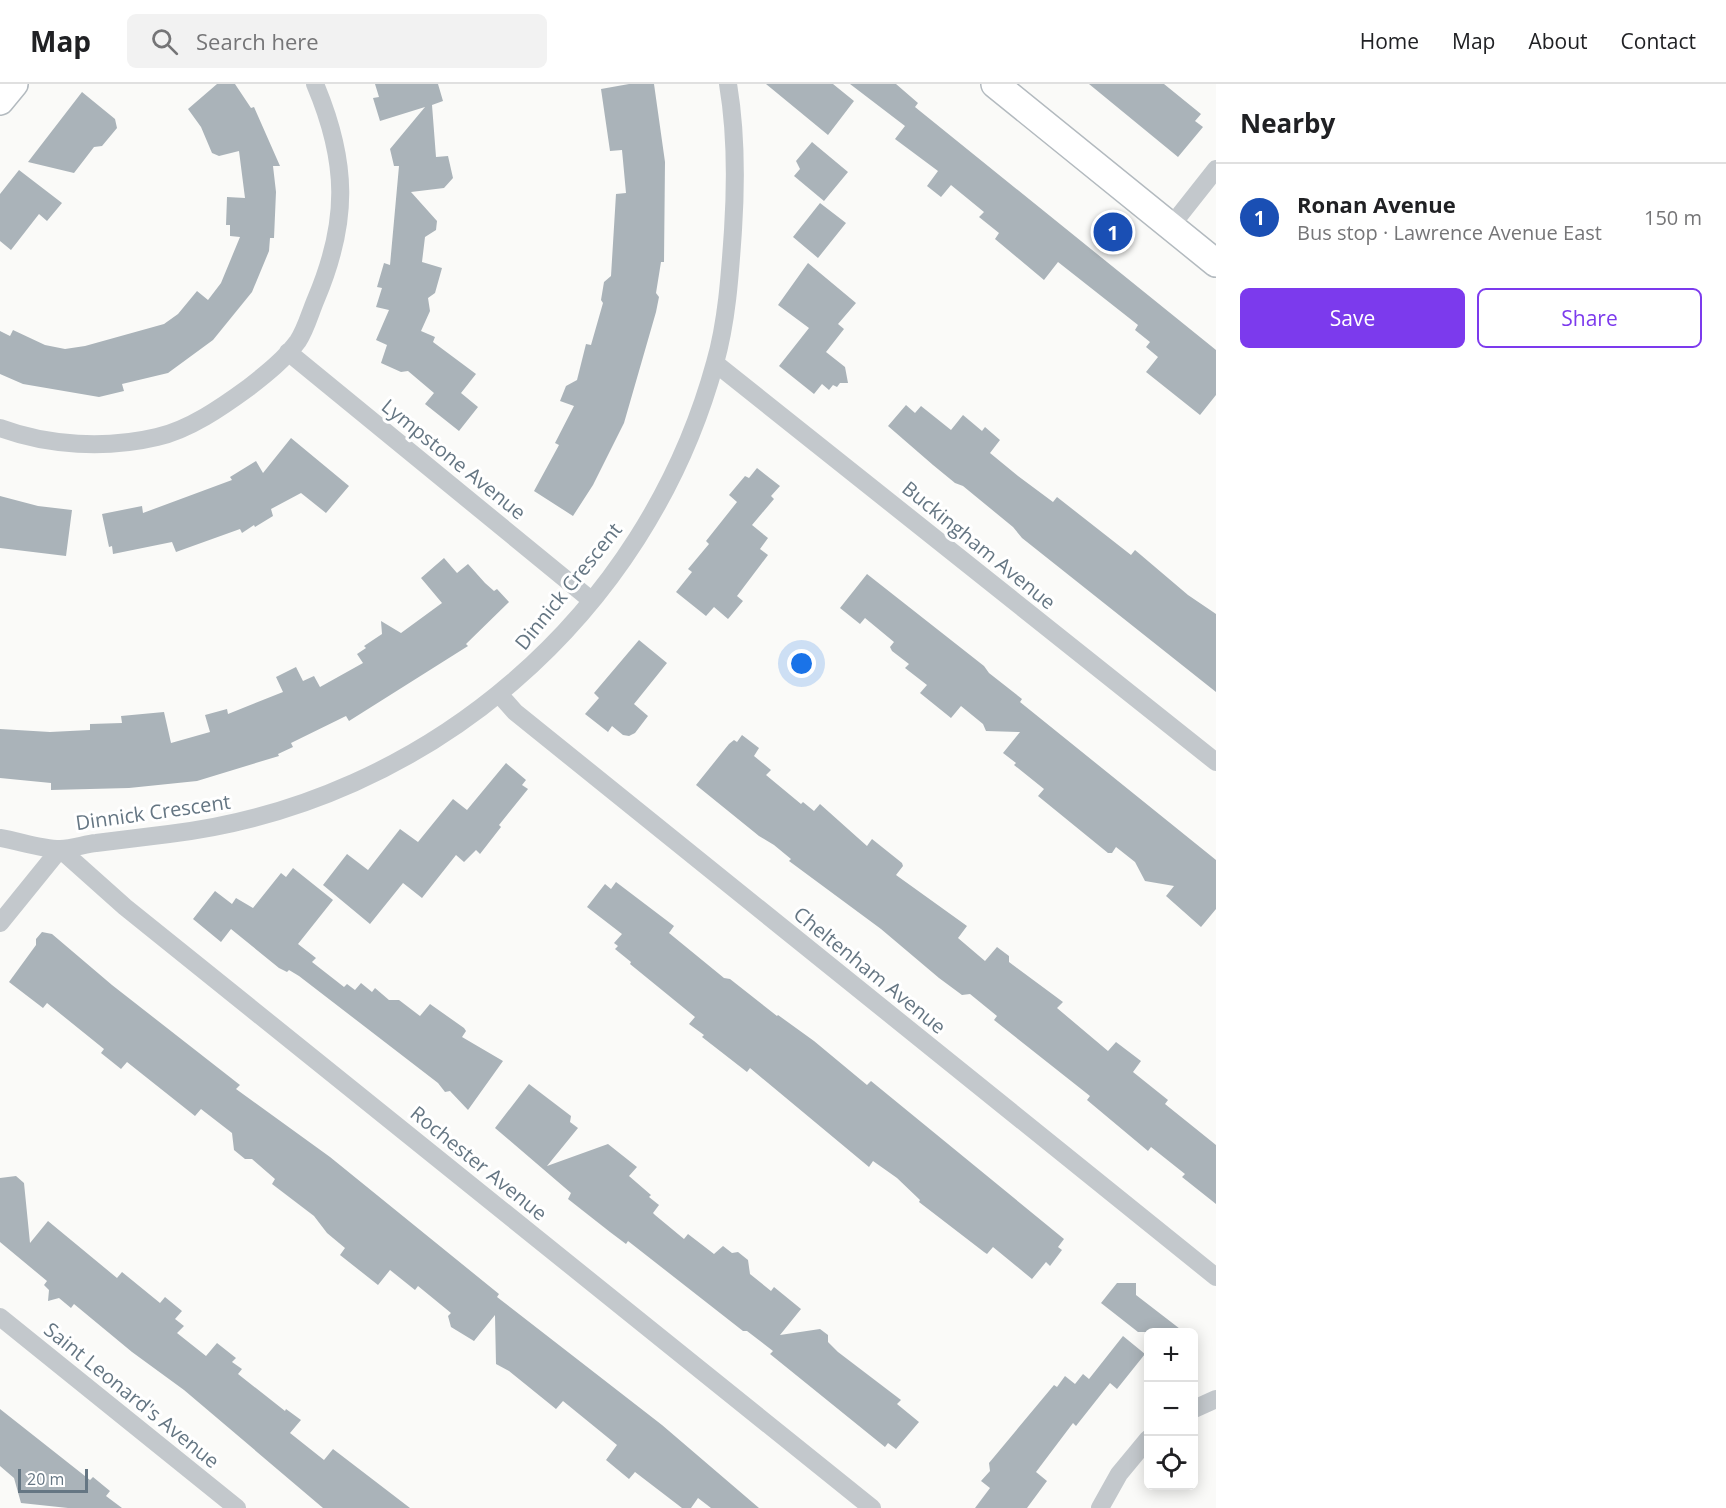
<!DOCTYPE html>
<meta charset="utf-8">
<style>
body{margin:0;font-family:"Open Sans",sans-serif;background:#f2f2f2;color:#202124}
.controls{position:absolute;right:18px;bottom:18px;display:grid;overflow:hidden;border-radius:9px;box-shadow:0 3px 15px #0003}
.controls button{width:54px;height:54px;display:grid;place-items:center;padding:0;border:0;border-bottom:2px solid #e0e0e0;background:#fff;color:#202124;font:30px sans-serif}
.scale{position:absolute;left:18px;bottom:15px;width:70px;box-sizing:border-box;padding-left:6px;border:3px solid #657683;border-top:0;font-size:16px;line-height:21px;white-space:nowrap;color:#657683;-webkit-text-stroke:4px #fff;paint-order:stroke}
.you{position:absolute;left:802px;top:580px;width:21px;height:21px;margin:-15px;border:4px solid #fff;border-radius:50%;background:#1a73e8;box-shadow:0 0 0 9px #1a73e833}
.badge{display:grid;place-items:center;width:39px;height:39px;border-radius:50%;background:#7c3aed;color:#fff;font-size:20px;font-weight:700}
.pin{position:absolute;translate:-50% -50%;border:3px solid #fff;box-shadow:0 2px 6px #0006}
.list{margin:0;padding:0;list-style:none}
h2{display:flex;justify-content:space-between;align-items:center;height:78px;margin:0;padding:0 24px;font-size:26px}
h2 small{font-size:20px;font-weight:400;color:#757577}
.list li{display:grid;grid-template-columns:39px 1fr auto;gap:18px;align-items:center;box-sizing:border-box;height:108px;padding:0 24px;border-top:2px solid #e0e0e0}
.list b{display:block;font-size:22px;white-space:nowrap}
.list p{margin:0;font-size:20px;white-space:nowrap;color:#757577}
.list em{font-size:20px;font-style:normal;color:#757577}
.actions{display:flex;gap:12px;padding:18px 24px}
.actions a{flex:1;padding:14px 0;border:2px solid #7c3aed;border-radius:9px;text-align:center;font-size:21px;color:#7c3aed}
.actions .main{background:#7c3aed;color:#fff}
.icon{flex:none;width:33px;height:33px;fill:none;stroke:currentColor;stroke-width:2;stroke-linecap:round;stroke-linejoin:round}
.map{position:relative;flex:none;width:1216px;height:1424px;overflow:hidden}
header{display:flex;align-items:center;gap:36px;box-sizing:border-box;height:84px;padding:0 30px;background:#fff;border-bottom:2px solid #e0e0e0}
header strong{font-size:28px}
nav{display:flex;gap:33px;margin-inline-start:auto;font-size:21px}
.search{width:420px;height:54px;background:#f2f2f2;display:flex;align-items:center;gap:15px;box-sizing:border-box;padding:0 21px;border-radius:9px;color:#757577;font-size:22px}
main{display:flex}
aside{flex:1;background:#fff}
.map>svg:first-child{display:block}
.building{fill:#aab3b9}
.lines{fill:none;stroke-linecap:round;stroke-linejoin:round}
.secondary-casing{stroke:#b3babf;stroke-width:30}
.minor{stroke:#c3c8cc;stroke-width:18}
.secondary{stroke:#fff;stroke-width:27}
.labels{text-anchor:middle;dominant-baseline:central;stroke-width:6;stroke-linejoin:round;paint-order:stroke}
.street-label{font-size:20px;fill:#657683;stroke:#fff}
</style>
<header>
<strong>Map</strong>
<div class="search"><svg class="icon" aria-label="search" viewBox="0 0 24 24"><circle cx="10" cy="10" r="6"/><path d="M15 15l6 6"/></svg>Search here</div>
<nav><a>Home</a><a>Map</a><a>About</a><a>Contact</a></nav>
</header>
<main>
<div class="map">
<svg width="1216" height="1424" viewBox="0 0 1216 1424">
<rect width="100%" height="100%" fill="#fafaf8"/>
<path class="building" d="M 217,0 L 235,0 L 251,24 L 254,23 L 280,82 L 273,82 L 276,108 L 274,154 L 270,154 L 269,167 L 252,208 L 213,256 L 168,289 L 122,300 L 124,307 L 99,313 L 23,300 L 0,290 L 0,247 L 10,252 L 13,246 L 45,261 L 65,265 L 85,262 L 164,240 L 178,230 L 197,207 L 208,216 L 221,199 L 240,153 L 230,152 L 230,141 L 226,141 L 227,113 L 245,114 L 239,67 L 219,72 L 212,69 L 201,43 L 188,25 Z
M 375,0 L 438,0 L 443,17 L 432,21 L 436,73 L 448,72 L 453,94 L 444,104 L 411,108 L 437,137 L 436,146 L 425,153 L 422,178 L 442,184 L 435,209 L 428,214 L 430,227 L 421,247 L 435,253 L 433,258 L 476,290 L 461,309 L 478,323 L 459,347 L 425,320 L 434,309 L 408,287 L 401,288 L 381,279 L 387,261 L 376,256 L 389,226 L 376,223 L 382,204 L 377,203 L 384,179 L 390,181 L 399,82 L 394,82 L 390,65 L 425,23 L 380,37 L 373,14 L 379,13 Z
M 629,0 L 654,0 L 665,78 L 664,178 L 661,178 L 656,209 L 659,213 L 656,228 L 624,339 L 593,401 L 573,432 L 534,407 L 559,361 L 555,359 L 574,322 L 560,317 L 566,302 L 577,296 L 586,260 L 591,261 L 603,219 L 601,216 L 604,198 L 611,192 L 616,110 L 626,109 L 622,66 L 610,67 L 601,5 Z
M 766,0 L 833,0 L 854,17 L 828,51 Z
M 850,0 L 896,0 L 918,19 L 915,23 L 1216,266 L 1216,311 L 1200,331 L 1146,288 L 1158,273 L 1146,263 L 1150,258 L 1135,246 L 1138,241 L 1058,178 L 1044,196 L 995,155 L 999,149 L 979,133 L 984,128 L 951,101 L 941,113 L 927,102 L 938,87 L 895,55 L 905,42 Z
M 1089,0 L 1164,0 L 1201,30 L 1195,37 L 1203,43 L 1178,73 Z
M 82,8 L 115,35 L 117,44 L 102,62 L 94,63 L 74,89 L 28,78 Z
M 812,58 L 848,88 L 824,117 L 794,92 L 800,85 L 796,77 Z
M 19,86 L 62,119 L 47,137 L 39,130 L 11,166 L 0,157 L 0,110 Z
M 820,119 L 846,139 L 818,174 L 793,153 Z
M 808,179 L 856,219 L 838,240 L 844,245 L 826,268 L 845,283 L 848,299 L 840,299 L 837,303 L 833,301 L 829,306 L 822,300 L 814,310 L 779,282 L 809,244 L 778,221 Z
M 906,321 L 915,329 L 921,322 L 951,346 L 963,331 L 982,347 L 985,343 L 1000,356 L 990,369 L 1018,392 L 1053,418 L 1057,413 L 1131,471 L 1135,466 L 1188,511 L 1216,530 L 1216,608 L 1022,454 L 1013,443 L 963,402 L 955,399 L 933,381 L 888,342 Z
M 291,354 L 349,402 L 326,429 L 301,409 L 271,425 L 273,432 L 255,443 L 254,441 L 242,449 L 240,445 L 176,468 L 172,458 L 113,470 L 112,462 L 109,463 L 102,430 L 142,422 L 143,429 L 232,396 L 230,393 L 256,377 L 263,389 Z
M 757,384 L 780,402 L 771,412 L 774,415 L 752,441 L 768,454 L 760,465 L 768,471 L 737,512 L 743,517 L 728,535 L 714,523 L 706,532 L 676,508 L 692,488 L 688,485 L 709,460 L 706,457 L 737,418 L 729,411 L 745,392 L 749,394 Z
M 0,412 L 38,422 L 72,426 L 66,472 L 0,464 Z
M 444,474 L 457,489 L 468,480 L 485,499 L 494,507 L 497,505 L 509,518 L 466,560 L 468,562 L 349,637 L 346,632 L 291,659 L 293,663 L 278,670 L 279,672 L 197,697 L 129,704 L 51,706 L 51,699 L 0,694 L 0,645 L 50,648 L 90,646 L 90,640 L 122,639 L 121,632 L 164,628 L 171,659 L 210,648 L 205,631 L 227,625 L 228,630 L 283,608 L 276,593 L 296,583 L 303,597 L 314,592 L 320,603 L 363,579 L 357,570 L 366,564 L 364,562 L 382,550 L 381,537 L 401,549 L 442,519 L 421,494 Z
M 867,490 L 984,582 L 989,589 L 1022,615 L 1020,618 L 1216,776 L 1216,825 L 1201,843 L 1166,812 L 1174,802 L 1145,797 L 1135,778 L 1116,763 L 1112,769 L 1108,769 L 1038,712 L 1044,705 L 1014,681 L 1016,679 L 1003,669 L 1020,648 L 986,647 L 983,640 L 961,622 L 951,634 L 920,609 L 927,601 L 905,584 L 909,580 L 892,567 L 890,563 L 894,558 L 865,534 L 860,540 L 840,524 Z
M 639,556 L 667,579 L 634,620 L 648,632 L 635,649 L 629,652 L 623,651 L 612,642 L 608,648 L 585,630 L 599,614 L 594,609 Z
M 742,651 L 759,664 L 754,672 L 771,686 L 766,691 L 801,720 L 803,718 L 814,727 L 820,720 L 867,762 L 872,755 L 902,779 L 903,782 L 896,791 L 967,842 L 958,854 L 985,877 L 997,863 L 1009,872 L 1009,878 L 1063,918 L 1057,924 L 1108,967 L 1116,958 L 1141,977 L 1133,988 L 1168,1016 L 1165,1020 L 1216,1061 L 1216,1120 L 1182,1093 L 1185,1090 L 1151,1063 L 1148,1067 L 1087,1016 L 1090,1012 L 994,936 L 997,932 L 970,910 L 962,911 L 939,894 L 881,845 L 789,777 L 791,775 L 774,761 L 759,752 L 696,701 L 729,660 L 734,656 L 737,658 Z
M 506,679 L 526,696 L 522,701 L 528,705 L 499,741 L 501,743 L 480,770 L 476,766 L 464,778 L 456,771 L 422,814 L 403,799 L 370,840 L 323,801 L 347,770 L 368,786 L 400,745 L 418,758 L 453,715 L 467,726 Z
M 293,784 L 333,816 L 298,860 L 316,874 L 312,878 L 344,903 L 347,900 L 355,906 L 361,899 L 372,908 L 375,904 L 389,916 L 399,916 L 420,932 L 430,920 L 464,944 L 466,947 L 462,953 L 503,977 L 468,1026 L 450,1007 L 445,1008 L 438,999 L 299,892 L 289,886 L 287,888 L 279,884 L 231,845 L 221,858 L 193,835 L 215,807 L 232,820 L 236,814 L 253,824 L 281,789 L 286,793 Z
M 616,798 L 674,842 L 669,849 L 724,894 L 730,895 L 777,932 L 778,931 L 814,957 L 867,1001 L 871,997 L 1064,1155 L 1058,1163 L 1062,1166 L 1050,1182 L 1046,1178 L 1032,1195 L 993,1163 L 987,1170 L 984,1168 L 919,1118 L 920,1116 L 897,1094 L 873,1077 L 869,1083 L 750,984 L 747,988 L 702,953 L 704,951 L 689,940 L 695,933 L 630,880 L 631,878 L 615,865 L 618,862 L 614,859 L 622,850 L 587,823 L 605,800 L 611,805 Z
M 42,848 L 52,850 L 112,901 L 240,1001 L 236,1005 L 330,1073 L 499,1210 L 497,1213 L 662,1341 L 759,1424 L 711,1424 L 698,1414 L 691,1424 L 682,1424 L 635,1388 L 629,1395 L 606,1376 L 617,1361 L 563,1317 L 556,1325 L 509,1287 L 496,1280 L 495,1231 L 474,1257 L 451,1243 L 448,1232 L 451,1229 L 418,1202 L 415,1206 L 390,1186 L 378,1201 L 340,1171 L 345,1164 L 327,1149 L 314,1132 L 272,1100 L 275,1095 L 252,1075 L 245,1075 L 234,1066 L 232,1049 L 201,1025 L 195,1032 L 127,978 L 121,985 L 101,969 L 104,965 L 47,919 L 43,924 L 9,898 L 36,861 L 36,855 Z
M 529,1000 L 571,1032 L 570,1038 L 578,1044 L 547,1082 L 608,1060 L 637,1083 L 629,1092 L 651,1111 L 649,1113 L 659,1121 L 653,1129 L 655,1131 L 684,1155 L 688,1150 L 714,1170 L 723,1162 L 732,1169 L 738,1168 L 748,1176 L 750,1190 L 771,1207 L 774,1203 L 801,1225 L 780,1251 L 820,1245 L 828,1251 L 828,1258 L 838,1268 L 901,1316 L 897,1320 L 919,1338 L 896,1365 L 888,1359 L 885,1363 L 770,1270 L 773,1267 L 747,1247 L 743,1247 L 628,1157 L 626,1160 L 610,1148 L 568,1115 L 571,1109 L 495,1044 Z
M 16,1092 L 24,1099 L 30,1159 L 48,1137 L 117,1194 L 122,1188 L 160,1219 L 165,1213 L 182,1227 L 175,1235 L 184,1242 L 177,1249 L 206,1272 L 217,1259 L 236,1274 L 232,1278 L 242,1285 L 238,1290 L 285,1327 L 286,1325 L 301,1336 L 290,1349 L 324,1376 L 333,1365 L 410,1424 L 323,1424 L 184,1306 L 132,1268 L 74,1220 L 71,1224 L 59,1214 L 48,1217 L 49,1206 L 44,1201 L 47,1197 L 0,1158 L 0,1094 Z
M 1117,1199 L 1136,1199 L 1136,1211 L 1184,1248 L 1138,1248 L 1101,1219 Z
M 1123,1252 L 1145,1270 L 1117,1305 L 1110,1299 L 1076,1342 L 1073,1339 L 1036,1388 L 1047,1397 L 1027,1424 L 975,1424 L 990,1404 L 981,1397 L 990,1387 L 989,1379 L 1054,1301 L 1057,1303 L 1065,1292 L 1075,1300 L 1083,1290 L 1089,1295 Z
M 0,1325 L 90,1396 L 93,1393 L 110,1407 L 106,1412 L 122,1424 L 68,1424 L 21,1419 L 14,1394 L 0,1382 Z"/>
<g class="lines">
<g class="secondary-casing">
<path id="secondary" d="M 995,0 L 1216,179
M 0,17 L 14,0"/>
</g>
<path class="minor" d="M 1171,142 L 1216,85
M 288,268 L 591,516
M 715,279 L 1216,678
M 0,344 C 48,362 107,365 157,353 C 189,346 222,323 248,304 C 266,290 285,275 298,257 C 306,245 310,229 316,215 C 349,137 348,78 315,0
M 499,610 L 515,628 L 1216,1193
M 0,754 C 19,757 41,765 60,765 C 72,765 85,760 96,759 C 120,756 145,753 169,750 C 428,719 646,531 715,279 C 727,237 730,190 733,146 C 736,99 736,47 728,0
M 60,765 L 125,823 L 872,1424
M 0,839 L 60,765
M 0,1233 L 237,1424
M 1194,1325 L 1216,1315
M 1100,1424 L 1119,1390 L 1148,1355"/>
<use href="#secondary" class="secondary"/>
</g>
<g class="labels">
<g class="street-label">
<text transform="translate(454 375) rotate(39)">Lympstone Avenue</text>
<text transform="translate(979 461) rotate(39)">Buckingham Avenue</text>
<text transform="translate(568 502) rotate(-51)">Dinnick Crescent</text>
<text transform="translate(153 728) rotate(-8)">Dinnick Crescent</text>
<text transform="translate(870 886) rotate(39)">Cheltenham Avenue</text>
<text transform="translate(479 1079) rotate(39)">Rochester Avenue</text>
<text transform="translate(132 1311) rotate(39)">Saint Leonard's Avenue</text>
</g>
</g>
</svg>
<div class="controls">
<button>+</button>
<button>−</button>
<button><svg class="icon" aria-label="locate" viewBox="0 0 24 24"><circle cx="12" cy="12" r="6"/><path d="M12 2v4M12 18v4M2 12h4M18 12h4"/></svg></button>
</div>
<div class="scale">20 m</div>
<div class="you"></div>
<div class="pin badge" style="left:1113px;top:148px;background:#1a4fb4">1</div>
</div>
<aside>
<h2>Nearby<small></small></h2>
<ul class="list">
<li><span class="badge" style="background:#1a4fb4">1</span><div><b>Ronan Avenue</b><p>Bus stop · Lawrence Avenue East</p></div><em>150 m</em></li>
</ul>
<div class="actions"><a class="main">Save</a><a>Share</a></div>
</aside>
</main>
